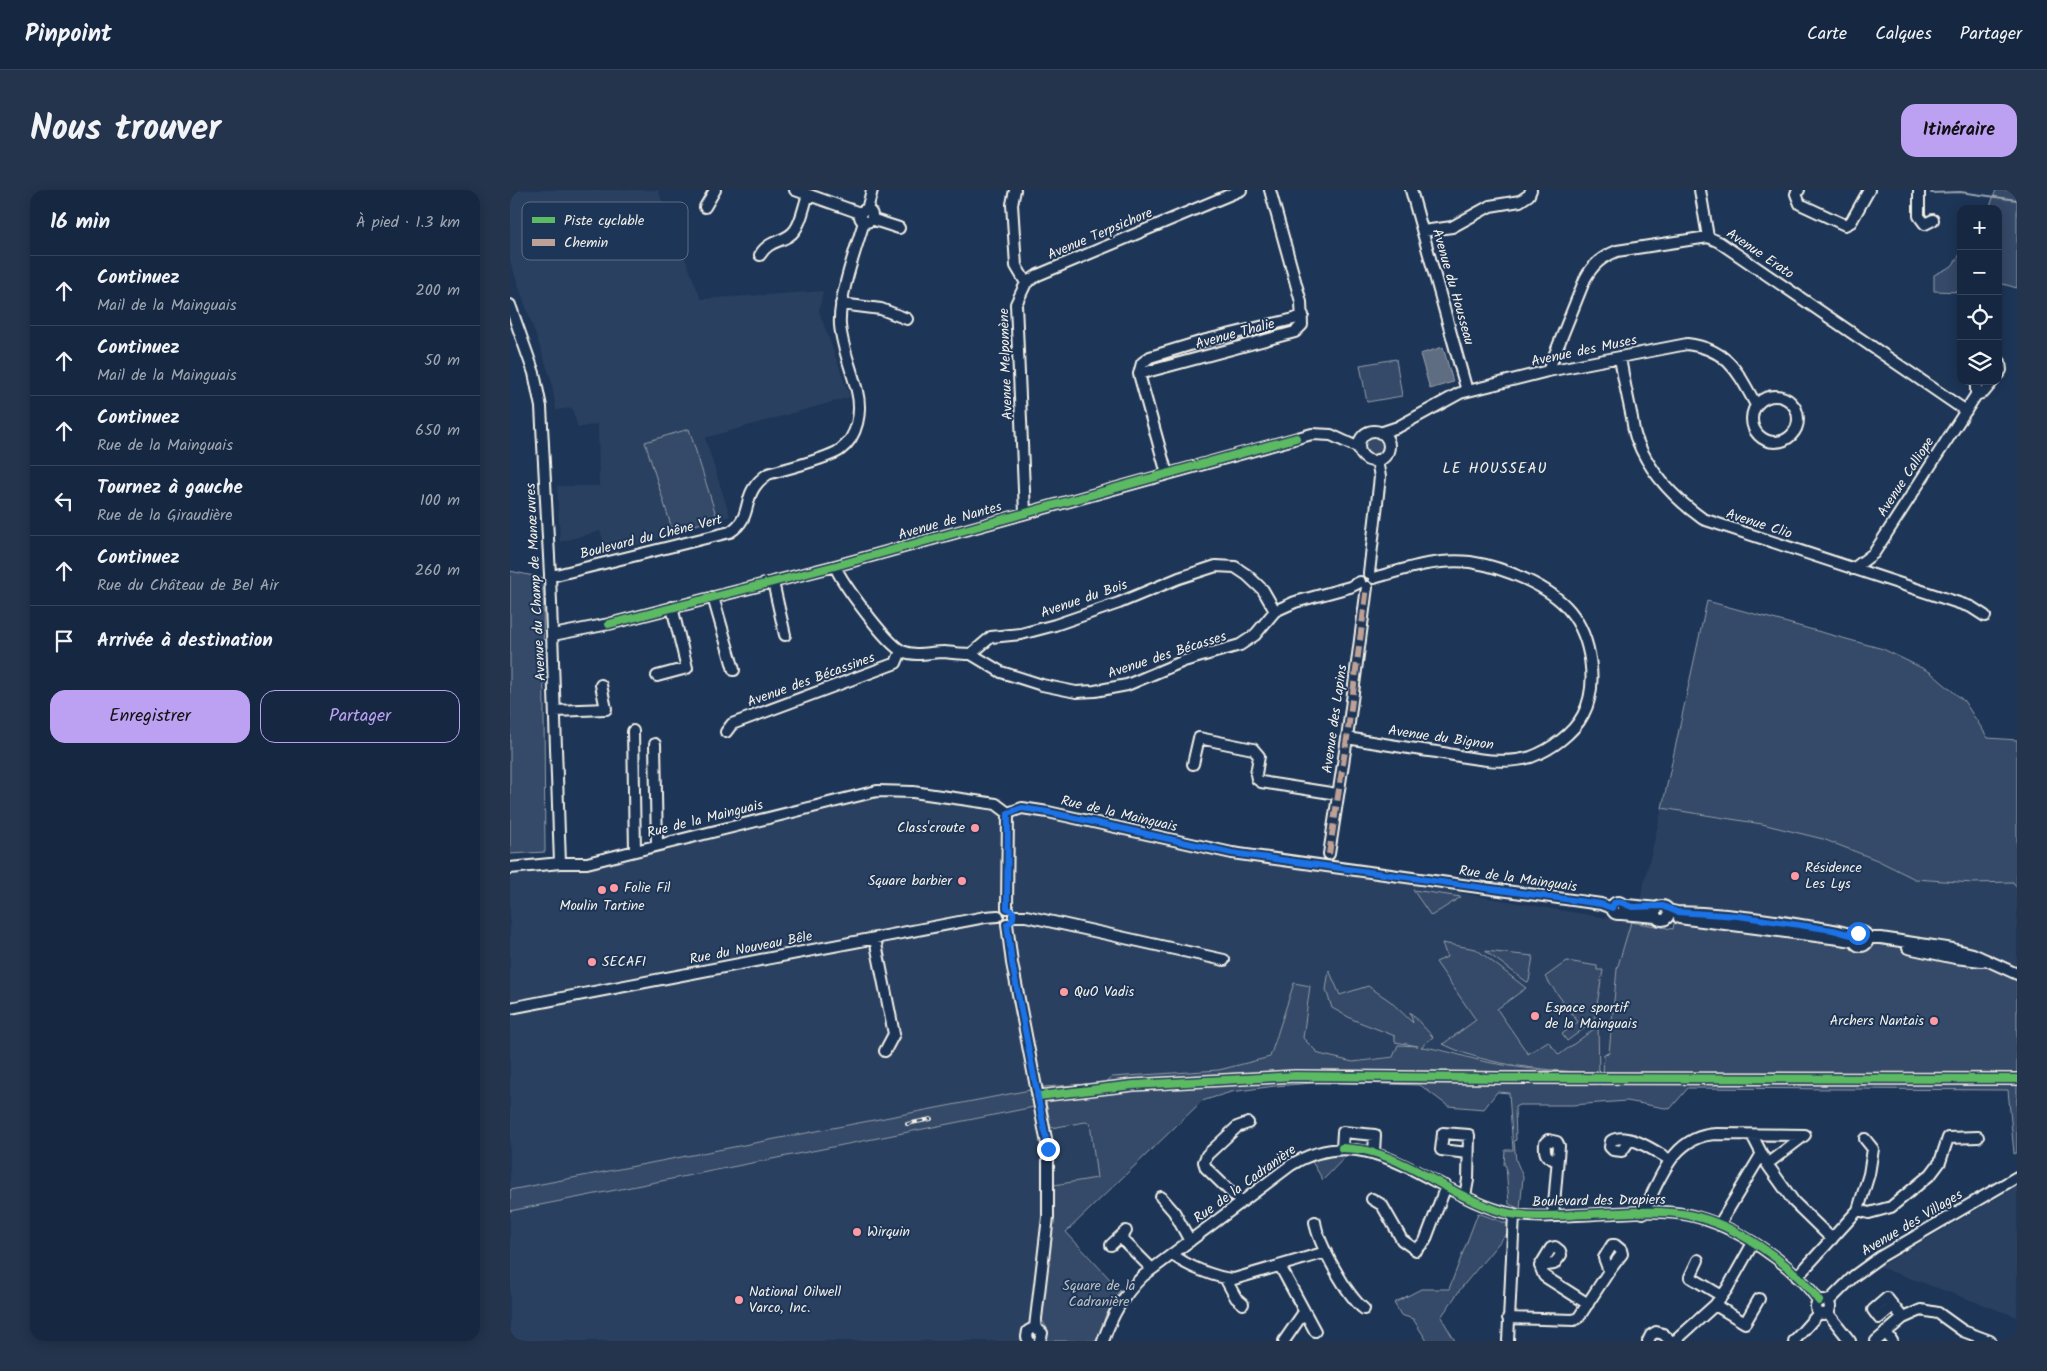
<!DOCTYPE html>
<html lang="fr">
<meta charset="utf-8">
<style>
body{margin:0;font-family:Kalam,sans-serif;background:#23344c;color:#f1f3f6}
.controls{position:absolute;right:15px;top:15px;display:grid;overflow:hidden;border-radius:10px;box-shadow:0 2px 12px #0003}
.controls button{width:45px;height:45px;display:grid;place-items:center;padding:0;border:0;border-bottom:1px solid #35445a;background:#162841;color:#f1f3f6;font:25px sans-serif}
.stop{position:absolute;width:15px;height:15px;margin:-11px;border:4px solid #1a73e8;border-radius:50%;background:#fff}
.stop.end{background:#1a73e8;border-color:#fff;box-shadow:0 1px 5px #0008}
.list{margin:0;padding:0;list-style:none}
h2{display:flex;justify-content:space-between;align-items:center;height:65px;margin:0;padding:0 20px;font-size:21px}
h2 small{font-size:16px;font-weight:400;color:#9ea6b1}
.list li{display:grid;grid-template-columns:32px 1fr auto;gap:15px;align-items:center;box-sizing:border-box;height:70px;padding:0 20px;border-top:1px solid #35445a}
.list b{display:block;font-size:19px;white-space:nowrap}
.list p{margin:0;font-size:16px;white-space:nowrap;color:#9ea6b1}
.list em{font-size:16px;font-style:normal;color:#9ea6b1}
.actions{display:flex;gap:10px;padding:15px 20px}
.actions a{flex:1;padding:11px 0;border:1px solid #bca0f2;border-radius:15px;text-align:center;font-size:18px;color:#bca0f2}
.actions .main{background:#bca0f2;color:#111}
.icon{flex:none;width:28px;height:28px;fill:none;stroke:currentColor;stroke-width:2;stroke-linecap:round;stroke-linejoin:round}
.map{position:relative;flex:none;width:1507px;height:1151px;overflow:hidden;border-radius:15px}
header{display:flex;align-items:center;gap:30px;box-sizing:border-box;height:70px;padding:0 25px;background:#162841;border-bottom:1px solid #35445a}
header strong{font-size:24px}
nav{display:flex;gap:28px;margin-inline-start:auto;font-size:18px}
.intro{display:flex;align-items:center;justify-content:space-between;box-sizing:border-box;height:120px;padding:0 30px}
h1{margin:0;font-size:35px}
.button{padding:12px 22px;border-radius:15px;background:#bca0f2;color:#111;font-size:18px;font-weight:700}
main{display:flex;gap:30px;padding:0 30px}
aside{flex:1;background:#162841;border-radius:15px;box-shadow:0 2px 12px #0003}
.map>svg:first-child{display:block}
.built{fill:#2a4060}
.green{fill:#354a67;stroke:#949ea8}
.water{fill:#5e6d82;stroke:#9aa2ab}
.lines{fill:none;stroke-linecap:round;stroke-linejoin:round}
.stream{stroke:#9aa2ab;stroke-width:2}
.minor-casing{stroke:#f4f1e8;stroke-width:14}
.minor{stroke:#1d3557;stroke-width:10}
.rail-casing{stroke:#f4f1e8;stroke-width:4}
.rail{stroke:#1d3557;stroke-width:2;stroke-dasharray:5.5;stroke-linecap:butt}
.quiet{stroke:#bda197;stroke-width:6;stroke-dasharray:12 6;stroke-linecap:butt}
.cycleway-casing{stroke:#1d3557;stroke-width:11}
.cycleway{stroke:#5cba63;stroke-width:8}
.route{stroke:#1a73e8;stroke-width:6}
.poi-dot{fill:#ff9aa2;stroke:#1d3557;stroke-width:2}
.labels{text-anchor:middle;dominant-baseline:central;stroke-width:4;stroke-linejoin:round;paint-order:stroke}
.street-label{font-size:14px;fill:#f4f1e8;stroke:#1d3557}
.poi-label{font-size:14px;fill:#f4f1e8;stroke:#1d3557;text-anchor:start}
.park-label{font-size:14px;fill:#bbbfc1;stroke:#1d3557}
.neighbourhood-label{font-size:15px;letter-spacing:1px;fill:#f4f1e8;stroke:#1d3557}
.key{fill:#1d3557;stroke:#5e6d82;stroke-width:1}
.key-label{font-size:14px;fill:#f4f1e8}
</style>
<header>
<strong>Pinpoint</strong>
<nav><a>Carte</a><a>Calques</a><a>Partager</a></nav>
</header>
<div class="intro"><h1>Nous trouver</h1><a class="button">Itinéraire</a></div>
<main>
<aside>
<h2>16 min<small>À pied · 1.3 km</small></h2>
<ul class="list">
<li><svg class="icon" aria-label="ahead" viewBox="0 0 24 24"><path d="M12 20V5M6 11l6-6 6 6"/></svg><div><b>Continuez</b><p>Mail de la Mainguais</p></div><em>200 m</em></li>
<li><svg class="icon" aria-label="ahead" viewBox="0 0 24 24"><path d="M12 20V5M6 11l6-6 6 6"/></svg><div><b>Continuez</b><p>Mail de la Mainguais</p></div><em>50 m</em></li>
<li><svg class="icon" aria-label="ahead" viewBox="0 0 24 24"><path d="M12 20V5M6 11l6-6 6 6"/></svg><div><b>Continuez</b><p>Rue de la Mainguais</p></div><em>650 m</em></li>
<li><svg class="icon" aria-label="left" viewBox="0 0 24 24"><path d="M17 20v-9H6M10 6l-5 5 5 5"/></svg><div><b>Tournez à gauche</b><p>Rue de la Giraudière</p></div><em>100 m</em></li>
<li><svg class="icon" aria-label="ahead" viewBox="0 0 24 24"><path d="M12 20V5M6 11l6-6 6 6"/></svg><div><b>Continuez</b><p>Rue du Château de Bel Air</p></div><em>260 m</em></li>
<li><svg class="icon" aria-label="arrive" viewBox="0 0 24 24"><path d="M6 21V4h12l-3 4 3 4H6"/></svg><div><b>Arrivée à destination</b></div></li>
</ul>
<div class="actions"><a class="main">Enregistrer</a><a>Partager</a></div>
</aside>
<div class="map">
<svg width="1507" height="1151" viewBox="0 0 1507 1151">
<rect width="100%" height="100%" fill="#1d3557"/>
<filter id="ink" filterUnits="userSpaceOnUse"><feTurbulence type="fractalNoise" baseFrequency=".02" numOctaves="2"/><feDisplacementMap in="SourceGraphic" scale="10" xChannelSelector="R" yChannelSelector="G"/><feConvolveMatrix kernelMatrix="1 2 1 2 8 2 1 2 1" color-interpolation-filters="sRGB"/></filter>
<g filter="url(#ink)">
<path class="built" d="M 0,0 L 148,0 L 191,109 L 313,101 L 309,121 L 340,207 L 195,248 L 220,326 L 98,364 L 90,341 L 50,352 L 47,296 L 89,296 L 88,234 L 68,238 L 62,218 L 46,220 L 41,189 L 0,71 Z
M 383,599 L 580,635 L 752,670 L 1121,732 L 1107,779 L 1099,864 L 1094,885 L 1011,879 L 966,870 L 930,858 L 843,872 L 809,864 L 793,849 L 795,825 L 784,793 L 760,867 L 709,880 L 602,887 L 595,893 L 537,897 L 575,932 L 580,933 L 587,989 L 544,995 L 534,1135 L 538,1140 L 537,1151 L 0,1151 L 0,1021 L 524,917 L 520,900 L 0,1000 L 0,681 L 48,679 L 212,637 Z
M 1152,618 L 1252,634 L 1313,649 L 1367,670 L 1405,689 L 1463,693 L 1503,692 L 1507,698 L 1507,777 L 1479,764 L 1418,753 L 1130,710 Z
M 1507,997 L 1507,1127 L 1369,1077 L 1504,998 Z"/>
<path class="green" d="M 1486,0 L 1507,0 L 1507,98 L 1493,94 L 1488,95 L 1488,19 L 1479,19 Z
M 1451,63 L 1451,102 L 1424,101 L 1424,85 L 1442,76 Z
M 886,169 L 892,206 L 857,212 L 850,175 Z
M 179,239 L 207,328 L 163,342 L 135,252 Z
M852 256a12 12 0 1 1 24 0a12 12 0 1 1-24 0Z
M 0,381 L 33,388 L 35,662 L 0,664 Z
M 1197,411 L 1373,459 L 1420,482 L 1454,511 L 1478,548 L 1507,550 L 1507,698 L 1503,692 L 1463,693 L 1405,689 L 1367,670 L 1313,649 L 1252,634 L 1152,618 Z
M 903,700 L 951,707 L 921,726 Z
M 1167,717 L 1228,724 L 1448,758 L 1479,764 L 1507,777 L 1507,962 L 1504,964 L 1498,900 L 1178,898 L 1160,919 L 1117,911 L 1062,915 L 1009,915 L 1005,917 L 1006,950 L 1004,951 L 1006,970 L 1013,987 L 1010,1019 L 999,1014 L 996,976 L 994,975 L 995,960 L 1003,960 L 999,903 L 987,902 L 974,919 L 938,916 L 910,895 L 815,892 L 765,896 L 721,902 L 692,911 L 556,1042 L 610,1100 L 595,1127 L 588,1151 L 537,1151 L 538,1140 L 532,1130 L 544,995 L 587,988 L 580,933 L 575,932 L 541,938 L 533,897 L 595,893 L 602,887 L 709,880 L 760,867 L 784,793 L 800,796 L 793,848 L 809,864 L 843,872 L 883,867 L 888,855 L 908,856 L 885,852 L 885,846 L 844,830 L 822,818 L 816,800 L 819,780 L 830,805 L 858,796 L 880,811 L 903,833 L 900,822 L 923,847 L 911,857 C 936,859 958,869 982,873 C 1019,880 1056,882 1093,885 L 1094,864 L 1099,863 L 1107,779 L 1121,732 L 1163,739 Z
M 932,753 L 966,759 L 1016,798 L 987,819 L 1018,864 L 1038,851 L 1049,865 L 1088,836 L 1089,884 C 1037,879 981,878 933,854 L 966,830 L 926,772 L 937,767 Z
M 975,761 L 1023,766 L 1019,791 L 1017,792 Z
M 1057,771 L 1087,776 L 1087,780 L 1093,780 L 1084,831 L 1057,851 L 1052,844 L 1068,832 L 1035,787 Z
M 520,900 L 524,917 L 0,1021 L 0,1000 Z
M 839,963 L 813,990 L 801,970 L 810,967 Z
M 968,1023 L 998,1034 L 998,1042 L 952,1097 L 931,1127 L 945,1151 L 917,1151 L 903,1129 L 891,1125 L 884,1113 L 911,1099 L 939,1099 Z"/>
<path class="water" d="M 933,157 L 943,192 L 920,199 L 910,164 Z"/>
<g class="lines">
<path class="stream" d="M 1421,3 L 1450,2 L 1507,10"/>
<g class="minor-casing">
<path id="minor" d="M 285,0 L 350,23
M 505,0 L 502,14 L 506,76 L 516,93 L 506,114 L 515,323
M 901,0 L 957,201
M 1190,0 L 1198,47
M 1289,0 L 1286,4 L 1290,14 L 1335,35 L 1341,32 L 1359,0
M 1409,0 L 1409,26 L 1415,34 L 1423,30
M 195,17 L 205,0
M350 26a6 6 0 1 1 12 0a6 6 0 1 1-12 0Z
M 357,20 L 362,0
M 361,29 L 389,38
M 913,41 L 942,37 L 980,16 L 1010,11 L 1019,5 L 1021,0
M 250,65 C 260,48 276,53 285,40 C 292,31 294,15 298,5
M 516,93 L 528,85 L 731,0
M 331,114 L 371,119 L 397,129
M 0,115 L 24,183 L 31,217 L 40,385 L 50,673
M 1110,167 C 1113,188 1118,208 1122,228 C 1123,235 1124,244 1127,250 C 1140,283 1165,309 1193,329 L 1461,417 L 1475,426
M 1038,181 L 1075,89 C 1083,74 1092,67 1107,61 L 1198,47 L 1209,52 L 1456,221
M 629,184 L 632,173 L 640,167 L 696,150 L 784,129 L 793,125
M 1488,184 L 1491,180 L 1490,172
M 1466,205 L 1474,202 L 1483,191
M1242 229a23 23 0 1 1 46 0a23 23 0 1 1-46 0Z
M849 256a15 15 0 1 1 30 0a15 15 0 1 1-30 0Z
M 870,243 L 888,237 L 950,203 L 1038,181 L 1177,154 C 1218,159 1228,182 1246,215
M 657,284 L 629,184 L 785,142 L 792,135 L 791,112 L 760,0
M 325,376 C 332,393 376,453 392,461 C 406,467 420,462 434,462 C 443,463 452,464 461,464 L 481,447 L 511,444 L 545,435 L 609,413 L 669,388 L 706,376 L 725,377 L 737,385 L 753,400 L 765,421 L 785,412 L 840,397 L 850,392
M 1343,379 L 1364,363 L 1466,205 L 1466,195 L 1469,191
M 859,383 L 870,287 L 867,270
M 40,385 L 46,385 L 220,342 C 246,326 228,304 258,284 C 275,279 317,269 330,260 C 348,247 352,221 347,201 C 342,180 332,158 330,135 C 328,109 346,58 354,32
M 263,392 L 275,445
M 203,407 L 224,480
M 43,445 L 99,434 L 325,376 L 802,244 L 821,245 L 849,258
M 461,464 L 491,482 L 532,495 L 566,502 L 585,501 L 617,495 L 674,471 L 730,455 L 745,445 L 765,421
M 147,486 L 177,478 L 162,417
M 45,521 L 96,519 L 91,495
M 123,541 L 125,661
M 216,542 L 222,534 L 386,473 L 391,461
M 837,548 C 867,553 897,558 927,562 C 956,567 991,576 1021,567 C 1040,560 1063,544 1073,525 C 1089,495 1081,447 1060,421 C 1040,396 993,377 960,372 C 927,368 895,379 864,388
M 145,554 L 147,655
M 683,574 L 689,548 L 743,559 L 749,566 L 746,584 L 747,589 L 751,592 L 827,604
M 498,623 L 512,618 L 538,622 L 722,663 L 1091,714 L 1102,718
M 819,664 L 837,548 L 857,397
M 0,678 L 50,673 L 77,673 L 367,601 L 403,602 L 486,614 L 498,623
M1102 718a6 6 0 1 1 12 0a6 6 0 1 1-12 0Z
M 1117,715 L 1148,718
M1145 723a7 7 0 1 1 14 0a7 7 0 1 1-14 0Z
M 497,718 L 498,623
M 1158,720 L 1167,722 C 1209,723 1250,728 1291,735 C 1309,738 1328,739 1345,746
M 1111,724 L 1146,727
M 504,726 L 516,726 L 714,770
M 1169,728 L 1344,751
M 497,734 L 502,773 L 538,959 L 538,1027 L 525,1137
M1344 749a7 7 0 1 1 14 0a7 7 0 1 1-14 0Z
M 1358,748 L 1371,748 L 1443,759 L 1463,764 L 1507,784
M 365,749 L 384,844 L 375,861
M 1398,758 L 1445,768 L 1472,771
M 0,818 L 475,727 L 488,726
M 529,906 L 623,895 L 785,886 L 990,888 L 1507,889
M 1119,951 L 1112,961 L 1103,960 L 1100,957 L 1101,951 C 1118,941 1146,962 1160,970
M 832,958 L 833,942 L 865,945 L 864,962
M 1257,974 L 1284,1012 L 1322,1049
M 955,1006 L 958,990 L 959,945 L 933,943 L 931,960 L 958,963
M 651,1007 L 664,1022 L 680,1051
M 862,1009 L 872,1015 L 892,1050 L 906,1060 L 915,1051 L 936,996
M 731,1012 L 696,978 L 694,972 L 697,965 L 727,937 L 738,933
M 1348,1020 L 1359,984 L 1363,959 L 1355,949
M 1133,1023 C 1150,989 1163,945 1207,944 L 1295,945 L 1257,974 L 1242,945
M 1043,1026 L 1049,956 L 1047,952 L 1038,950 L 1035,953 C 1034,965 1036,967 1047,971
M 805,1032 C 808,1053 837,1106 854,1119
M 1209,1035 L 1251,965
M 610,1047 L 642,1079
M 601,1055 L 616,1041
M 662,1064 C 676,1076 706,1088 724,1089 L 816,1062
M 1188,1070 L 1180,1087 L 1212,1106
M 770,1076 L 805,1141
M 1030,1076 L 1044,1074 L 1051,1065 L 1050,1061 L 1045,1057 L 1041,1058 L 1030,1076 L 1034,1086 L 1078,1114
M 1287,1087 L 1348,1020 L 1359,1023 L 1381,1017 L 1421,984 L 1430,972 L 1438,948 L 1468,947
M 715,1088 L 726,1108 L 733,1114
M1306 1117a7 7 0 1 1 14 0a7 7 0 1 1-14 0Z
M 1318,1112 L 1344,1086 L 1370,1067 L 1507,987
M 1205,1115 L 1235,1133 L 1249,1109
M 1383,1116 L 1369,1128 L 1363,1120 L 1377,1108 L 1393,1128
M 1318,1123 L 1340,1151
M 998,1128 L 1064,1130 L 1069,1127 L 1099,1081 L 1094,1068 L 1102,1055 L 1105,1055 L 1111,1060 L 1112,1064 L 1099,1081
M 525,1137 L 532,1143 L 530,1151
M 1376,1142 L 1382,1151
M 519,1151 L 517,1147 L 518,1141 L 525,1137
M 593,1151 C 602,1126 613,1105 633,1086 L 781,975 C 862,925 925,1008 1002,1024 C 1028,1029 1058,1025 1085,1024 C 1115,1023 1149,1019 1179,1025 C 1225,1035 1282,1073 1309,1111
M 774,1151 L 794,1122
M 998,1151 L 1004,1024
M 1138,1151 L 1141,1145 L 1146,1142 L 1153,1144 L 1161,1151
M 1165,1151 L 1205,1115 L 1217,1099 L 1243,1053
M 1284,1151 L 1309,1123
M 1366,1151 L 1393,1128 L 1411,1120 L 1428,1123 L 1453,1141 L 1480,1151"/>
</g>
<use href="#minor" class="minor"/>
<g class="rail-casing">
<path id="rail" d="M 397,934 L 421,929"/>
</g>
<use href="#rail" class="rail"/>
<path class="quiet" d="M 819,664 L 837,548 L 857,397"/>
<g class="cycleway-casing">
<path id="cycleway" d="M 99,434 L 325,376 L 786,248
M 529,906 L 623,895 L 785,886 L 990,888 L 1507,889
M 832,958 C 842,959 853,959 862,962 C 908,975 947,1009 993,1022 C 1021,1029 1052,1025 1080,1024 C 1112,1023 1147,1019 1179,1025 C 1225,1034 1282,1073 1309,1111"/>
</g>
<use href="#cycleway" class="cycleway"/>
</g>
</g>
<g class="lines" filter="url(#ink)">
<path class="route" d="M 538,959 L 502,773 L 497,734 C 503,732 504,728 503,722 L 497,718 L 498,623 L 512,618 L 538,622 L 722,663 L 1091,714 L 1102,718 L 1104,713 L 1110,712 L 1122,717 L 1153,716 L 1167,722 L 1228,726 L 1323,740 L 1345,746 L 1348,743"/>
</g>
<g class="poi-dot">
<circle cx="465" cy="638" r="5"/>
<circle cx="1285" cy="686" r="5"/>
<circle cx="452" cy="691" r="5"/>
<circle cx="104" cy="698" r="5"/>
<circle cx="92" cy="700" r="5"/>
<circle cx="82" cy="772" r="5"/>
<circle cx="554" cy="802" r="5"/>
<circle cx="1025" cy="826" r="5"/>
<circle cx="1424" cy="831" r="5"/>
<circle cx="347" cy="1042" r="5"/>
<circle cx="229" cy="1110" r="5"/>
</g>
<g class="labels">
<g class="street-label">
<text transform="translate(590 44) rotate(-23)">Avenue Terpsichore</text>
<text transform="translate(1250 64) rotate(34)">Avenue Erato</text>
<text transform="translate(943 97) rotate(74)">Avenue du Housseau</text>
<text transform="translate(725 144) rotate(-15)">Avenue Thalie</text>
<text transform="translate(1074 161) rotate(-12)">Avenue des Muses</text>
<text transform="translate(496 174) rotate(-92)">Avenue Melpomène</text>
<text transform="translate(1396 287) rotate(-57)">Avenue Calliope</text>
<text transform="translate(440 331) rotate(-16)">Avenue de Nantes</text>
<text transform="translate(1249 334) rotate(18)">Avenue Clio</text>
<text transform="translate(141 347) rotate(-14)">Boulevard du Chêne Vert</text>
<text transform="translate(26 392) rotate(-93)">Avenue du Champ de Manœuvres</text>
<text transform="translate(574 409) rotate(-19)">Avenue du Bois</text>
<text transform="translate(657 465) rotate(-18)">Avenue des Bécasses</text>
<text transform="translate(301 490) rotate(-20)">Avenue des Bécassines</text>
<text transform="translate(825 529) rotate(-82)">Avenue des Lapins</text>
<text transform="translate(931 548) rotate(8)">Avenue du Bignon</text>
<text transform="translate(609 624) rotate(13)">Rue de la Mainguais</text>
<text transform="translate(195 629) rotate(-14)">Rue de la Mainguais</text>
<text transform="translate(1008 689) rotate(8)">Rue de la Mainguais</text>
<text transform="translate(241 758) rotate(-11)">Rue du Nouveau Bêle</text>
<text transform="translate(735 994) rotate(-36)">Rue de la Cadranière</text>
<text transform="translate(1089 1011) rotate(-1)">Boulevard des Drapiers</text>
<text transform="translate(1402 1033) rotate(-31)">Avenue des Villages</text>
</g>
<g class="poi-label">
<text x="455" y="638" text-anchor="end">Class'croute</text>
<text x="1295" y="678">Résidence<tspan x="1295" dy="16">Les Lys</tspan></text>
<text x="442" y="691" text-anchor="end">Square barbier</text>
<text x="114" y="698">Folie Fil</text>
<text x="92" y="716" text-anchor="middle">Moulin Tartine</text>
<text x="92" y="772">SECAFI</text>
<text x="564" y="802">QuO Vadis</text>
<text x="1035" y="818">Espace sportif<tspan x="1035" dy="16">de la Mainguais</tspan></text>
<text x="1414" y="831" text-anchor="end">Archers Nantais</text>
<text x="357" y="1042">Wirquin</text>
<text x="239" y="1102">National Oilwell<tspan x="239" dy="16">Varco, Inc.</tspan></text>
</g>
<g class="park-label">
<text x="589" y="1096">Square de la<tspan x="589" dy="16">Cadranière</tspan></text>
</g>
<g class="neighbourhood-label">
<text x="985" y="279">LE HOUSSEAU</text>
</g>
</g>
<rect x="12" y="12" width="166" height="58" rx="8" class="key"/>
<rect x="22" y="27" width="23" height="6" fill="#5cba63"/>
<rect x="22" y="49" width="23" height="7" fill="#bda197"/>
<g class="key-label">
<text x="54" y="35">Piste cyclable</text>
<text x="54" y="57">Chemin</text>
</g>
</svg>
<div class="controls">
<button>+</button>
<button>−</button>
<button><svg class="icon" aria-label="locate" viewBox="0 0 24 24"><circle cx="12" cy="12" r="6"/><path d="M12 2v4M12 18v4M2 12h4M18 12h4"/></svg></button>
<button><svg class="icon" aria-label="layers" viewBox="0 0 24 24"><path d="M12 4l9 5-9 5-9-5zM3 14l9 5 9-5"/></svg></button>
</div>
<div class="stop" style="left:1348px;top:743px"></div>
<div class="stop end" style="left:538px;top:959px"></div>
</div>
</main>
